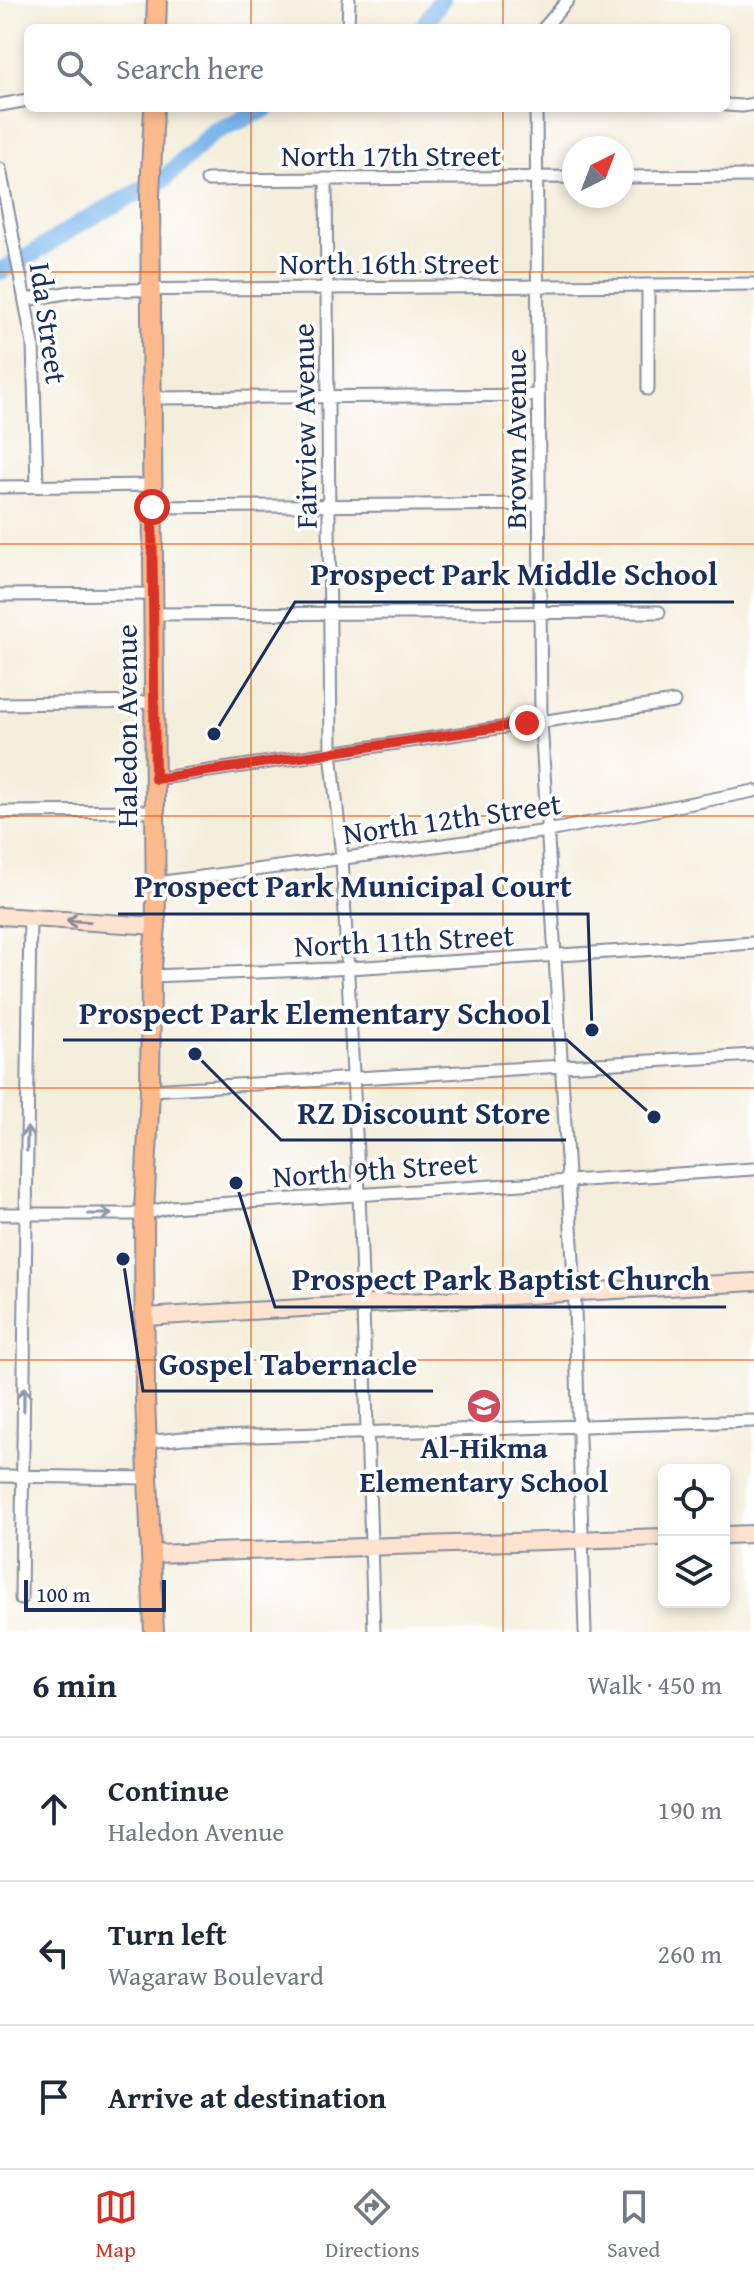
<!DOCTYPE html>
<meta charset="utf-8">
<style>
body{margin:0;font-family:"Gentium Book Plus",serif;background:#f2f2f3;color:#1f2937}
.controls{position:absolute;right:24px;bottom:24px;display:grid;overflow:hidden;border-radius:12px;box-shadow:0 4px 12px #0003}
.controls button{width:72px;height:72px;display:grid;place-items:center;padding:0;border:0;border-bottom:2px solid #e0e1e3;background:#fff;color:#1f2937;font:40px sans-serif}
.compass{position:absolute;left:562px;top:136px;width:72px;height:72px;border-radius:50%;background:#fff;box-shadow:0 4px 12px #0003;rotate:42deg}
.scale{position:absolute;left:24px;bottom:20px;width:142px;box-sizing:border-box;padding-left:8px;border:4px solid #1b2f5e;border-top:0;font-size:22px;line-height:28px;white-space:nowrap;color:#1b2f5e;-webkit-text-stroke:6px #fff;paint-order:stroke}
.stop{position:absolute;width:24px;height:24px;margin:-18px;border:6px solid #d93025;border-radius:50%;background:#fff}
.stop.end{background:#d93025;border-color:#fff;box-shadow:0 2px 8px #0008}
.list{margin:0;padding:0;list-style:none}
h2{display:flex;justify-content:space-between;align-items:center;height:104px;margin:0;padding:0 32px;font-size:34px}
h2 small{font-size:26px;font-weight:400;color:#747a83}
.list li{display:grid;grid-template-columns:52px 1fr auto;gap:24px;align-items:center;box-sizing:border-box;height:144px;padding:0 32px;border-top:2px solid #e0e1e3}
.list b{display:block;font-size:30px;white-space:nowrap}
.list p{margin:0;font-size:26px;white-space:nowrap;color:#747a83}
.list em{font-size:26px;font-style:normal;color:#747a83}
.icon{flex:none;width:44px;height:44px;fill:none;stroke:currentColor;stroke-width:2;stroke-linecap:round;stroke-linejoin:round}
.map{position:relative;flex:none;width:754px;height:1632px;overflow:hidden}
.search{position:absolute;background:#fff;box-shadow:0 4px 12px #0003;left:24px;right:24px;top:24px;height:88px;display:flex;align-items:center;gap:20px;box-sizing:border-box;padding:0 28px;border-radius:12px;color:#747a83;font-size:30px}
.sheet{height:536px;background:#fff}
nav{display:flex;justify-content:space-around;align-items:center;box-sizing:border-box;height:112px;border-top:2px solid #e0e1e3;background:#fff;font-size:22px;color:#747a83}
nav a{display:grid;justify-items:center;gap:4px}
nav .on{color:#d93025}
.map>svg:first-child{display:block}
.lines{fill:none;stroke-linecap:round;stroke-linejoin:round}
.river{stroke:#78b4ea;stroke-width:18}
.street-casing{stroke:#888e9d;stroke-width:15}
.secondary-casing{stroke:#888e9d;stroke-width:20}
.primary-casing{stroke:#888e9d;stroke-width:22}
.street{stroke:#fff;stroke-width:11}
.secondary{stroke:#fee3d1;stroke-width:16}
.primary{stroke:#fcba8d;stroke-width:18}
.oneway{stroke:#8c8998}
.oneway2{stroke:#8d97ae}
.route{stroke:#d93025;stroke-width:10}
.grid{fill:none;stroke:#e8590c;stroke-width:2;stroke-opacity:0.55}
.labels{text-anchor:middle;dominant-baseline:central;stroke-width:7;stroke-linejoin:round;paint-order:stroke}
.street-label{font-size:30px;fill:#1b2f5e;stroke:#fff}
.poi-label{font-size:30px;font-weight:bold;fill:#1b2f5e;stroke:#fff}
.leader{fill:none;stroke:#1b2f5e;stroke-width:3}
.callout-dot{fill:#1b2f5e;stroke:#fff;stroke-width:3}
.callout-label{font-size:32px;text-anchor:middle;font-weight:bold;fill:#1b2f5e;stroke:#fff;stroke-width:7;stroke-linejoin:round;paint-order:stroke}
</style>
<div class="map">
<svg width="754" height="1632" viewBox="0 0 754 1632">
<rect width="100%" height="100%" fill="#fff"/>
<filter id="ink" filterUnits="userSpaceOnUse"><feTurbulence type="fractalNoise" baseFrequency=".0125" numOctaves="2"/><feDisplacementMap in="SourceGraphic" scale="16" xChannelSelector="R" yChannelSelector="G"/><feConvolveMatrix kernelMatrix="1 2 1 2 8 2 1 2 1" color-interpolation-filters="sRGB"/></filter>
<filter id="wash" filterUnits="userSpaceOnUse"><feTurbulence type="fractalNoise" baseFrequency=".006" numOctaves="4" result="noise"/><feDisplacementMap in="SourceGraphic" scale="32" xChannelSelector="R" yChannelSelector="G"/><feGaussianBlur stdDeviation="1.8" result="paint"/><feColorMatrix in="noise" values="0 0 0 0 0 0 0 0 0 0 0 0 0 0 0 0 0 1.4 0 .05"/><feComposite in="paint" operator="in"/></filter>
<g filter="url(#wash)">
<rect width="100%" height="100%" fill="#f4eedc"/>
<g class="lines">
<path class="river" d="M 422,28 L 441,0
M 0,271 L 31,255 L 80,223 L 165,178 L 212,133 L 267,108"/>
</g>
</g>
<g filter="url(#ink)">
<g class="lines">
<g class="street-casing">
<path id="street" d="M 348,28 L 349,0
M 544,28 L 568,0
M 0,105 L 28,100
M 726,105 L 742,106 L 754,104
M 536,108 L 541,721 L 574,1277 L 585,1632
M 0,169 L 33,344 L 37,486
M 622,177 L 754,176
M 326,179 L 331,751 L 342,857 L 359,1193 L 374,1632
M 207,180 L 574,177
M 648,285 L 648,389
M 25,300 L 77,291 L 118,290 L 754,284
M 152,398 L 538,395
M 0,487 L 152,485
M 152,507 L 539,504
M 0,595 L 153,594
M 154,614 L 659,612
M 0,704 L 155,702
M 155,779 L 674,702
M 0,812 L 155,811
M 156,883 L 548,831 L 754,791
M 151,976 L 333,969 L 754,943
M 150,1090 L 754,1055
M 0,1214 L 144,1214 L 170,1207 L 754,1169
M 147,1442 L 183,1438 L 754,1421
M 0,1476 L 149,1478
M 21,1599 L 30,918"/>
</g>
<g class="secondary-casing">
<path id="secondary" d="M 0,916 L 156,926
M 145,1317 L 754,1282
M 724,1535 L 754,1534
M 152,1554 L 664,1537"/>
</g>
<g class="primary-casing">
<path id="primary" d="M 156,28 L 157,0
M 154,1632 L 145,1397 L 144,1214 L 150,1090 L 151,976 L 156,926 L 150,196 L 154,108"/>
</g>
<use href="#street" class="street"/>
<use href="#secondary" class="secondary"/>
<use href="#primary" class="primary"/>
</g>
<defs><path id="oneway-shaft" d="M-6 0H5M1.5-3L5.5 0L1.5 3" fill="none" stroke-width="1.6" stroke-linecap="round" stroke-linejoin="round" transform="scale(2)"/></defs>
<use class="oneway" href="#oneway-shaft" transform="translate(78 921) rotate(-176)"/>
<g class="oneway2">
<use href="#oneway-shaft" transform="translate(27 1139) rotate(-89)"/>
<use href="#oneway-shaft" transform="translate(100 1214)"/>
<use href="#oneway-shaft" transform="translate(24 1399) rotate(-89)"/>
</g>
</g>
<g class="lines" filter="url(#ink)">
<path class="route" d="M 152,507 L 155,779 L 527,723"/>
</g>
<path class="grid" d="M 251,0 L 251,28M 503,0 L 503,28M 251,108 L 251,1632M 503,108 L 503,1632M 0,272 L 754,272M 0,544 L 754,544M 0,816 L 754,816M 0,1088 L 754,1088M 0,1360 L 754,1360"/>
<defs>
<g id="school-disc" transform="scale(1.8)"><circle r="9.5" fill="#d1495b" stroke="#fff"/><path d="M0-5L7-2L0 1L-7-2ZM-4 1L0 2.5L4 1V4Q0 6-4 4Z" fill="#fff"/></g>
</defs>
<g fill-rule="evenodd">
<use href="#school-disc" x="484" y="1406"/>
</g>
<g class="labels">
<g class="street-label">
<text x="391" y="155">North 17th Street</text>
<text x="389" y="263">North 16th Street</text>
<text transform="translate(49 323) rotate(82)">Ida Street</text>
<text transform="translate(304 426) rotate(-91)">Fairview Avenue</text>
<text transform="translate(515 439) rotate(-90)">Brown Avenue</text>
<text transform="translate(126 726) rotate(-90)">Haledon Avenue</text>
<text transform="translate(452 818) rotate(-8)">North 12th Street</text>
<text transform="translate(404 940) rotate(-3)">North 11th Street</text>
<text transform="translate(375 1169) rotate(-4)">North 9th Street</text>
</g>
<g class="poi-label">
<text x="484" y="1447">Al-Hikma<tspan x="484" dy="34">Elementary School</tspan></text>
</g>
</g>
<path class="leader" d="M214 734L295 602H734M592 1030L588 914H118M654 1117L567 1040H63M195 1054L281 1140H566M236 1183L275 1307H726M123 1259L143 1391H433"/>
<g class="callout-dot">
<circle cx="214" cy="734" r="8"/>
<circle cx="592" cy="1030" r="8"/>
<circle cx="654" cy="1117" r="8"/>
<circle cx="195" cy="1054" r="8"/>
<circle cx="236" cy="1183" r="8"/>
<circle cx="123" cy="1259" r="8"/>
</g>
<g class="callout-label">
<text x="514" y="585">Prospect Park Middle School</text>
<text x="353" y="897">Prospect Park Municipal Court</text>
<text x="315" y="1024">Prospect Park Elementary School</text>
<text x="424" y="1124">RZ Discount Store</text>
<text x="501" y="1290">Prospect Park Baptist Church</text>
<text x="288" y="1375">Gospel Tabernacle</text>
</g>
</svg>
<div class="controls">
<button><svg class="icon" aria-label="locate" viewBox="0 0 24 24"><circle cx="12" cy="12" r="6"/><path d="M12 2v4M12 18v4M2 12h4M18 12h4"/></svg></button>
<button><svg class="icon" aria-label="layers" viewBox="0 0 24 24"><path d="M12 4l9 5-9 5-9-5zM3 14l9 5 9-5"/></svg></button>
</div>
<svg class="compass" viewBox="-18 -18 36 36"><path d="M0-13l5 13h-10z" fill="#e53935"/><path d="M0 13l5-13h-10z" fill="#747a83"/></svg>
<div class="scale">100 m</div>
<div class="stop" style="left:152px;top:507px"></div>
<div class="stop end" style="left:527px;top:723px"></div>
<div class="search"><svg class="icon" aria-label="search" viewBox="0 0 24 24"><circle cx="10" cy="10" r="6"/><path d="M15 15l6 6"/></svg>Search here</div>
</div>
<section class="sheet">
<h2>6 min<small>Walk · 450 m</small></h2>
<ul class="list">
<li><svg class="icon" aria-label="ahead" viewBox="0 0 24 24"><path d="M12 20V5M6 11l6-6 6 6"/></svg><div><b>Continue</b><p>Haledon Avenue</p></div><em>190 m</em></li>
<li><svg class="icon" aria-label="left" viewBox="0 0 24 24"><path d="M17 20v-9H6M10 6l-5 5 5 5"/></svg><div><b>Turn left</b><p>Wagaraw Boulevard</p></div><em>260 m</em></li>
<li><svg class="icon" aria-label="arrive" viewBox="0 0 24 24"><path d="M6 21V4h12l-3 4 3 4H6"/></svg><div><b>Arrive at destination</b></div></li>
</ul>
</section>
<nav>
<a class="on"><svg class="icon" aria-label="map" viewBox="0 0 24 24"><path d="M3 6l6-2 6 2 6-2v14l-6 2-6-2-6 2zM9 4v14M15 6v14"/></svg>Map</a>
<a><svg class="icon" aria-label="directions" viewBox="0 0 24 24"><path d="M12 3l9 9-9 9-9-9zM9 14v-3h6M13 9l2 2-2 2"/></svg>Directions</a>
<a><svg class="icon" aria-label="saved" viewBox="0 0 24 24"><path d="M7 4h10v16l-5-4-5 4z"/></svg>Saved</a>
</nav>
